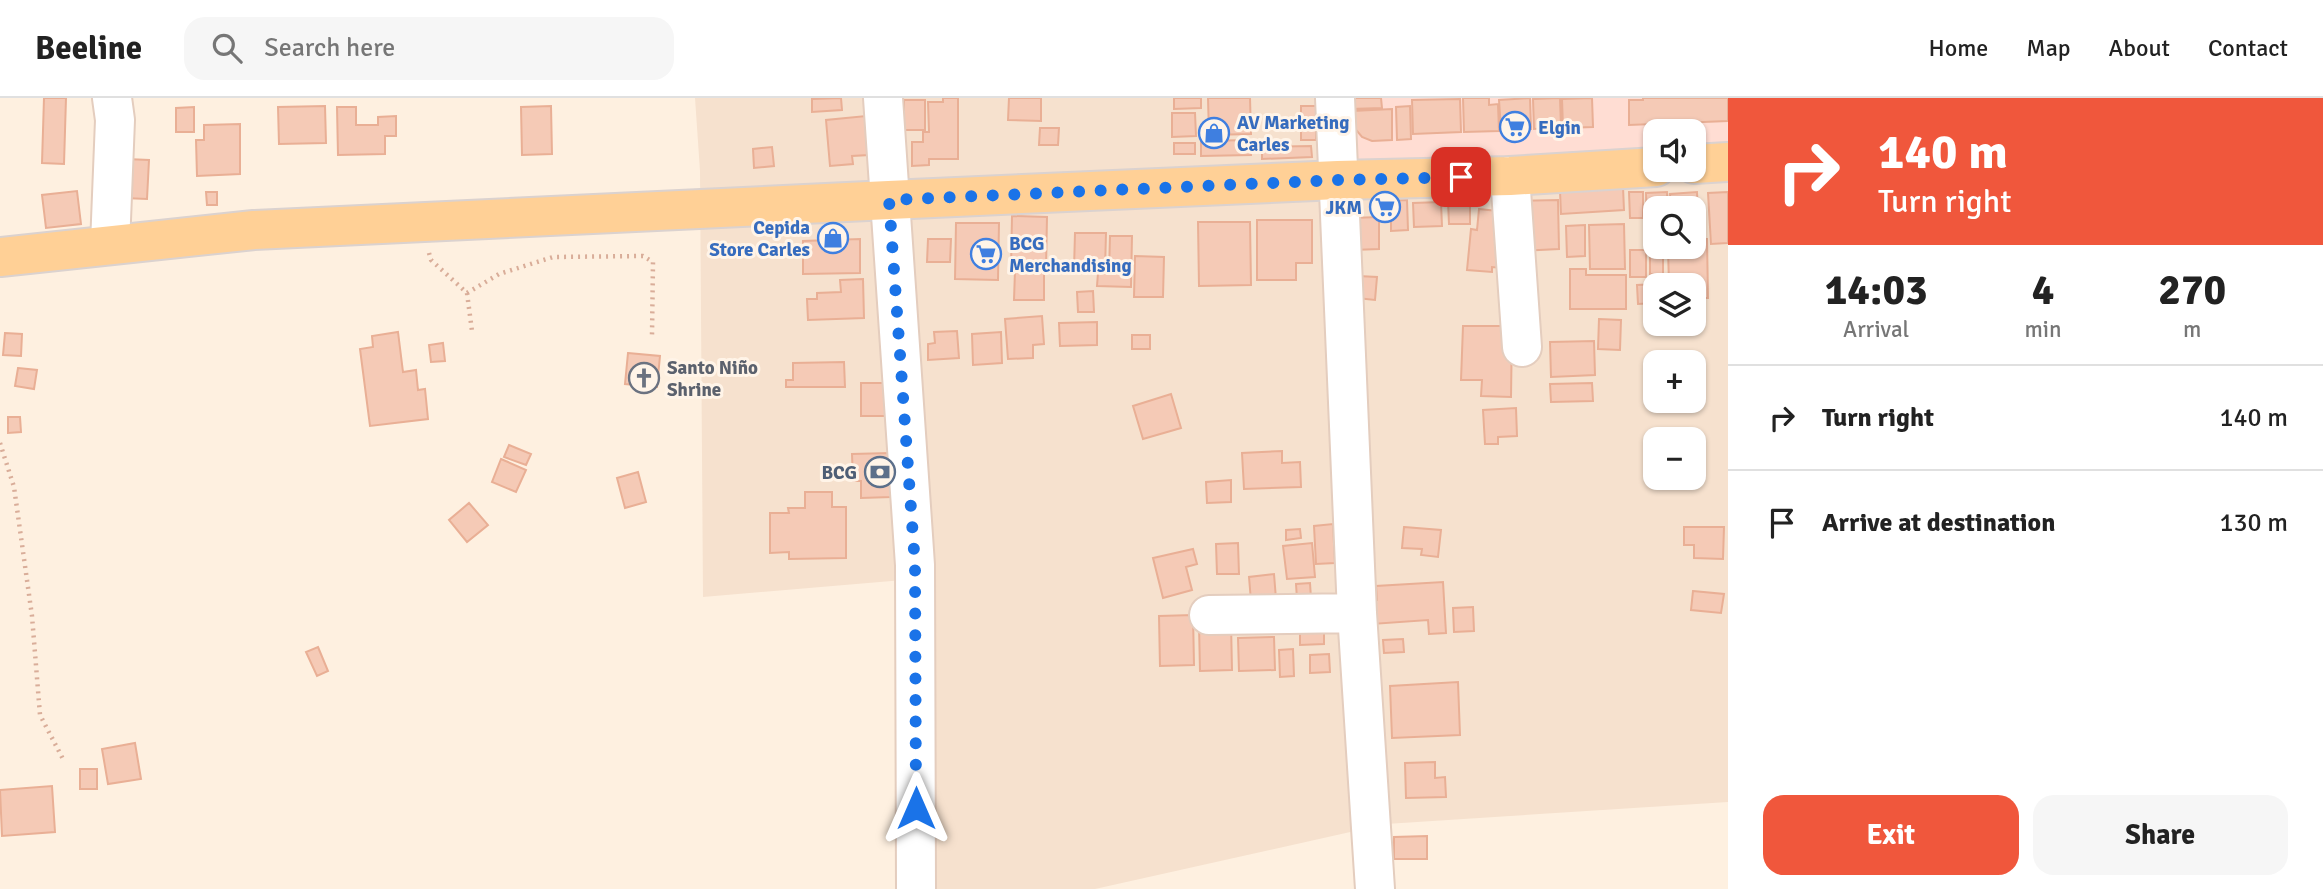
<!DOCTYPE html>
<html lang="en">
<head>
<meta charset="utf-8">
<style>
  :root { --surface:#fff; --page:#f6f6f6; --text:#222; --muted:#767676; --line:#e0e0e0; --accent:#f0573c }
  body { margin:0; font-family:Signika,sans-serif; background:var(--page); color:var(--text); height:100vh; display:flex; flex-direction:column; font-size:26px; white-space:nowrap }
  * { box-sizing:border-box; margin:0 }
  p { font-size:23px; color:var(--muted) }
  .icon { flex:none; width:38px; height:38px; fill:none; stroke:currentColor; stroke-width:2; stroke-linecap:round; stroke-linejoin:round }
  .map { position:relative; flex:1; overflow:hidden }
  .drawer { display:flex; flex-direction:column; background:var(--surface); width:595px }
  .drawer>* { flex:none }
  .banner { background:#f0573c; color:#fff; overflow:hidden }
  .fabs { position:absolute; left:1643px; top:21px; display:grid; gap:14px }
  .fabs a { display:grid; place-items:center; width:63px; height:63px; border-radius:14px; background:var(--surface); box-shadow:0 2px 5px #0004; font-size:35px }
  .pin { position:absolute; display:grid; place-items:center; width:60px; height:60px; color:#fff; margin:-30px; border-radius:14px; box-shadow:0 4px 10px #0006 }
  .me { position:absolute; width:77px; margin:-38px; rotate:0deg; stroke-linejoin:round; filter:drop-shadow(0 0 5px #0008) }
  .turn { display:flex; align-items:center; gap:24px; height:147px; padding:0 35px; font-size:32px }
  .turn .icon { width:91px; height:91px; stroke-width:2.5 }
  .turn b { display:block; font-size:49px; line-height:60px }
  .eta { display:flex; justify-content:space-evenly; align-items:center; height:119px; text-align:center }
  .eta b { font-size:42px; font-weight:700; line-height:49px }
  .button { display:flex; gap:14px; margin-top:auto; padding:14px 35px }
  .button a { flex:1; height:80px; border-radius:21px; background:var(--accent); color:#fff; font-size:28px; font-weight:700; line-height:80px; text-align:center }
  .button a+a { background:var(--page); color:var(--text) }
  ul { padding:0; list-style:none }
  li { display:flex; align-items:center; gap:21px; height:105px; padding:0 35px; border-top:2px solid var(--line) }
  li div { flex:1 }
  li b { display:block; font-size:26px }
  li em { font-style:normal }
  header { display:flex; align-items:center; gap:42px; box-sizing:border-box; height:98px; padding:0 35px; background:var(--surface); border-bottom:2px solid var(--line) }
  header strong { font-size:33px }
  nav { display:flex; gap:38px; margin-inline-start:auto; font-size:24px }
  .search { width:490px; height:63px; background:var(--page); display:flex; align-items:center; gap:18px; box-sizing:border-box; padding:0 24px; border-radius:21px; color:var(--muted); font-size:26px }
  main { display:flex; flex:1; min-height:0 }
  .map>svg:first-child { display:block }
  .residential { fill:#f6e1ce; fill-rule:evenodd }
  .commercial { fill:#ffddd3 }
  .building { fill:#f5cab6; stroke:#e9af95; stroke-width:2 }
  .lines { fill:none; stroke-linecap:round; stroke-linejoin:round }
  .minor-casing { stroke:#e4cdbe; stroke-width:42 }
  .major-casing { stroke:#dbd2cf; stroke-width:42 }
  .path { stroke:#d9ad99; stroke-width:4.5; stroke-dasharray:2 5; stroke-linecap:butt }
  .minor { stroke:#fff; stroke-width:38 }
  .major { stroke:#ffd096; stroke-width:38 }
  .route { stroke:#1a73e8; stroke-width:12; stroke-dasharray:0 21.6 }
  .labels { text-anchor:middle; stroke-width:6; stroke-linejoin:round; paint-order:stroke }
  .shop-label { font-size:19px; font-weight:bold; fill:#366cbe; stroke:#fff4e8; text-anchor:start }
  .worship-label { font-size:19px; font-weight:bold; fill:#5b616d; stroke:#fff4e8; text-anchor:start }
  .service-label { font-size:19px; font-weight:bold; fill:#4e5e75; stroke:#fff4e8; text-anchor:end }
</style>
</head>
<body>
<header>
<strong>Beeline</strong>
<div class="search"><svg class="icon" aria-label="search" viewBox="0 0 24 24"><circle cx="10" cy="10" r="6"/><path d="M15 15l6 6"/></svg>Search here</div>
<nav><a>Home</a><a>Map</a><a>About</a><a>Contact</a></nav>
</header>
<main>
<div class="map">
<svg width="1728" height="791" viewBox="0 0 1728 791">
  <rect width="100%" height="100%" fill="#fef0e0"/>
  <!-- residential -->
  <path class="residential" d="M695,0H1728V704L1386,726L1095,791H930L927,480L703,499L700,73ZM1656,33H1694V72H1656ZM1656,110H1694V149H1656ZM1656,187H1694V226H1656ZM1656,264H1694V303H1656ZM1656,341H1694V380H1656Z"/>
  <!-- commercial -->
  <path class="commercial" d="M1352,0H1728V54H1694V33H1656L1655,55L1356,63Z"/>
  <!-- building -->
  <path class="building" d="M44,0H66L64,66L42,65Z
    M841,0L842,12L812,14V1Z
    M943,0H958V61H929V67L912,68V44H923V34H929L928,4H943Z
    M1009,0H1041V23L1008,22Z
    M1174,0H1201V10L1174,11Z
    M1208,0H1250L1251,36L1209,37Z
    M1349,0H1381L1382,10L1350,11Z
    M1463,0H1489V7L1498,6L1499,33L1464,34Z
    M1530,0L1531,31L1501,32L1499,2Z
    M1560,0L1561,29L1534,31L1533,1Z
    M1592,0L1593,29L1563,30L1562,1Z
    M1643,0H1728V23L1629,27V2H1643Z
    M1460,1L1461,34L1413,36L1412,2Z
    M904,2H925V32H904Z
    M325,8L326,45L279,46L278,9Z
    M551,8L552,56L522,57L521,9Z
    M1301,8H1316V42H1301Z
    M1410,8L1411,41L1397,42L1396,9Z
    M194,9V34H176V10Z
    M337,9H356V27H378V19L396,18V38H385V56L338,57Z
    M1392,11V42L1372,43L1362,39L1352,27V13Z
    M1172,15H1195L1196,38L1172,39Z
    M866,18L869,57L852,58L853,66L830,68L826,22Z
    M240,26V76L197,78L196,42H204V27Z
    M1040,30H1059L1058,47H1039Z
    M1250,42L1251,57L1201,58V43Z
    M1174,45H1195V56H1174Z
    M1311,48L1312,59L1262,61V49Z
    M772,49L774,68L754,70L753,51Z
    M126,61L149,62L147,101L124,100Z
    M1623,89L1624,112L1561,116L1560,93Z
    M77,93L81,126L46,130L42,97Z
    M206,94H217V107H207Z
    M1629,94H1643V120H1630Z
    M1667,94L1668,110H1656V134H1647L1646,95Z
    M1697,94L1698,118H1694V110H1671L1670,96Z
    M1728,94V145L1711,146L1708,95Z
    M1407,102L1408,132L1391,133V119H1383L1382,103Z
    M1470,102V126H1449L1448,103Z
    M1558,102L1559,151L1520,153L1518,103Z
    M1441,104L1442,128L1414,129L1413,105Z
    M1479,111L1507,114L1502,170L1492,169V174L1467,172L1471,131L1477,132Z
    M1012,118L1047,119L1046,171L1011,170Z
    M1379,119V151L1353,152L1352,120Z
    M1257,122H1312V165H1296V182H1257Z
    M1198,124H1250L1251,187L1199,188Z
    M956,125H999L998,182L955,181Z
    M1624,126L1625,171H1590L1589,127Z
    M1585,127V158L1567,159L1566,128Z
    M1075,135H1106L1105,172L1074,171Z
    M1110,138H1132L1131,189L1097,188L1098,175H1109Z
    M860,141V175L803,176V143Z
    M928,141H951L950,164H927Z
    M1694,141H1707L1708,200H1694V187H1669L1668,151L1694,150Z
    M1630,152H1646V179H1630Z
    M1135,158L1164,159L1163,199H1134Z
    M1650,158H1663V176H1650Z
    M1570,171H1586V177H1626V211H1570Z
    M1015,173L1044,174V202H1014Z
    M1358,178L1377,179L1375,202L1357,200Z
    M863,181L864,220L808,222L807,201H817V195L841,194L840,182Z
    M1657,186L1656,205L1638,206L1637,187Z
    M1093,193L1094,214H1078L1077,194Z
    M1042,218L1044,246L1033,247V260L1008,261L1005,221Z
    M1599,221L1621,222L1620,252L1598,251Z
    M1097,224V247L1060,248L1059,225Z
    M1463,228H1512L1511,299L1481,298L1482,282H1461Z
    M957,233L959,260L928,262V246L935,245L934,234Z
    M398,234L403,274L416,272L418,292L425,291L428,321L370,328L360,251L373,249L372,238Z
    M1001,234L1002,265L973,267L972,236Z
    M5,235L22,236L21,258L3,257Z
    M1132,237H1150V251H1132Z
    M1594,243L1595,277L1551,279L1550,244Z
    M443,245L445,263L431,264L429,247Z
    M628,255L660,258L657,289L625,286Z
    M844,264L845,289H786V282H793V265Z
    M18,270L37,272L34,291L15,288Z
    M861,285H887V318H861Z
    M1592,285L1593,303L1551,304L1550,286Z
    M1171,296L1181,330L1143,341L1133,308Z
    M1516,310L1517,338L1498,339V346H1485L1483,312Z
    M8,319H20L21,334L8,335Z
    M509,347L531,356L526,367L504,359Z
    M1282,353V365L1300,364L1301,389L1244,391L1242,355Z
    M890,355L891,399L861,400V383H853L852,356Z
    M501,361L526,372L516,394L492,384Z
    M638,374L646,404L625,410L617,380Z
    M1231,382V404L1207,405L1206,384Z
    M805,394H832V409H846V460L789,461V454L770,455V415H789L788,410H805Z
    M469,405L488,427L467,444L449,422Z
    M1333,426L1335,465L1316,466L1314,428Z
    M1404,429L1441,432L1438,459L1421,457L1422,451L1402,450Z
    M1684,429H1724L1723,461L1694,460V447H1684Z
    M1300,431L1301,440L1286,442V432Z
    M1238,445L1239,476H1217L1216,446Z
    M1312,445L1315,479L1287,481L1283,448Z
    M1193,451L1197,466L1186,469L1192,492L1163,500L1153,460Z
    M1274,476L1276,501L1251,503L1249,479Z
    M1443,484L1446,535L1429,536L1428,522L1372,526L1371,502H1377L1376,488Z
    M1310,485L1311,500L1297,501L1296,486Z
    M1693,493L1724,496L1721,515L1691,512Z
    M1473,509L1474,533L1454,534L1453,510Z
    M1193,517L1194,567L1160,568L1159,518Z
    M1231,525L1232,572L1200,573L1199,526Z
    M1300,526H1324V546L1300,547Z
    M1274,539L1275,572L1239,573L1238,540Z
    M1403,541L1404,554L1384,555L1383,542Z
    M318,549L328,573L317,578L306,554Z
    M1293,551L1294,578L1280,579L1279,552Z
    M1329,556L1330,574L1310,575V557Z
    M1458,584L1460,637L1392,640L1390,588Z
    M135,645L141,681L108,686L102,651Z
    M1435,664V680L1445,679L1446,699L1406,700L1405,665Z
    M80,671H97V691H80Z
    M52,688L55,734L2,738L0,692Z
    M1427,738V761H1394V739Z"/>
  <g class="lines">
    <!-- minor casing -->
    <g class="minor-casing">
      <path id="minor" d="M883,0L915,467L916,791
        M1335,0L1357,515L1375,791
        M1510,78L1522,249
        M110,147L115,22L112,0
        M1209,517L1357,515"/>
    </g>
    <!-- major casing -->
    <g class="major-casing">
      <path id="major" d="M1694,66L1728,64
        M0,159L254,132L889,102L1338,82L1510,78L1656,69"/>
    </g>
    <!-- path -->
    <path class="path" d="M429,155L431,162L467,195L499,176L553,159L643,158L653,164L652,237
      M467,195L472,233
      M0,345L14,389L32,518L40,617L64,663"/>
    <!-- minor -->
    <use href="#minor" class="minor"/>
    <!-- major -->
    <use href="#major" class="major"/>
  </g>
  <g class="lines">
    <!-- route -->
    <path class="route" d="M916,710L915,467L889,102L1338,82L1461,79"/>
  </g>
  <!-- icons -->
  <defs>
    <g id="supermarket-ring" transform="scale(1.575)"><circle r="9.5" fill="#fff4e8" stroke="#3f7fe0" stroke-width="1.5"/><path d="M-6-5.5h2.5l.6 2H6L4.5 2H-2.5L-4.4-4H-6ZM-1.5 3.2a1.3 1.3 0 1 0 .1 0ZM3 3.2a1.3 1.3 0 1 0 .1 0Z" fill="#3f7fe0"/></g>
    <g id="shop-ring" transform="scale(1.575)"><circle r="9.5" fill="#fff4e8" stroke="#3f7fe0" stroke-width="1.5"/><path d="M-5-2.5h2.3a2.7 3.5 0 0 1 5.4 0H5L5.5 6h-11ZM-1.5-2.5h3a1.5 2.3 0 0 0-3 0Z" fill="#3f7fe0"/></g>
    <g id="church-ring" transform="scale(1.575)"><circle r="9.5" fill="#fff4e8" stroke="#6b7280" stroke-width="1.5"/><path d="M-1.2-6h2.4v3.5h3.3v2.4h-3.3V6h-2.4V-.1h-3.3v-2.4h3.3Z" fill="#6b7280"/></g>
    <g id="bank-ring" transform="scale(1.575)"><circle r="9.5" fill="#fff4e8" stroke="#5c6f8a" stroke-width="1.5"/><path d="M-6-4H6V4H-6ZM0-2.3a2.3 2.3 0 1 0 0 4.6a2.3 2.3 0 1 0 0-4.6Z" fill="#5c6f8a"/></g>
  </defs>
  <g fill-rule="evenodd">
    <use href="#supermarket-ring" x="1515" y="29"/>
    <use href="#shop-ring" x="1214" y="35"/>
    <use href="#supermarket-ring" x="1385" y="109"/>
    <use href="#shop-ring" x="833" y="140"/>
    <use href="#supermarket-ring" x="986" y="156"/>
    <use href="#church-ring" x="644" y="280"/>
    <use href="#bank-ring" x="880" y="374"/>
  </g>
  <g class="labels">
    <!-- shop labels -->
    <g class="shop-label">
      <text x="1237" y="31">AV Marketing<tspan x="1237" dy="22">Carles</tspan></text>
      <text x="1538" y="36">Elgin</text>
      <text x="1362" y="116" text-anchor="end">JKM</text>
      <text x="810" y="136" text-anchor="end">Cepida<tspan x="810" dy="22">Store Carles</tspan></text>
      <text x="1009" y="152">BCG<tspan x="1009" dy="22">Merchandising</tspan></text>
    </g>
    <!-- worship labels -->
    <g class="worship-label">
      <text x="667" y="276">Santo Niño<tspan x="667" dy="22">Shrine</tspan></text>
    </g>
    <!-- service labels -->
    <g class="service-label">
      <text x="857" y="381">BCG</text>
    </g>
  </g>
</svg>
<div class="fabs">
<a><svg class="icon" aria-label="sound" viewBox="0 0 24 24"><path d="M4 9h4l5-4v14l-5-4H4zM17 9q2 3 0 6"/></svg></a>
<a><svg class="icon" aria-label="search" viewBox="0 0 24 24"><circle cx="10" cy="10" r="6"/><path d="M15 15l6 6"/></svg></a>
<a><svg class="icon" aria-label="layers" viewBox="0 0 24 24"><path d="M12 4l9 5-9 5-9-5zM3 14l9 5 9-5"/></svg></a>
<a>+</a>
<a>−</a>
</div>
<div class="pin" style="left:1461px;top:79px;background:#d93025"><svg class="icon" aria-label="arrive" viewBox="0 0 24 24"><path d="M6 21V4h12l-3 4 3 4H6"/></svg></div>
<svg class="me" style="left:916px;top:710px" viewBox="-20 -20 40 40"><path d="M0-17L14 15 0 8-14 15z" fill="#1a73e8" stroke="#fff" stroke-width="4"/></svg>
</div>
<section class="drawer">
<div class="banner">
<div class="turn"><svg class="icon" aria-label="right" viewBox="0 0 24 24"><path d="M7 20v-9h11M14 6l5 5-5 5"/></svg><div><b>140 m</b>Turn right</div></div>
</div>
<div class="eta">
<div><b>14:03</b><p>Arrival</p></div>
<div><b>4</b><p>min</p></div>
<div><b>270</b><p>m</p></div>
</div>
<ul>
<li><svg class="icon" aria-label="right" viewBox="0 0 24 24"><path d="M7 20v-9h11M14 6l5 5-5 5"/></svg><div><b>Turn right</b></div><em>140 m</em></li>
<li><svg class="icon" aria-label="arrive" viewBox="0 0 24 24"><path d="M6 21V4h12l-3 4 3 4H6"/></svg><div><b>Arrive at destination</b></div><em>130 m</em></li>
</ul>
<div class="button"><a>Exit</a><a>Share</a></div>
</section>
</main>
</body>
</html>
